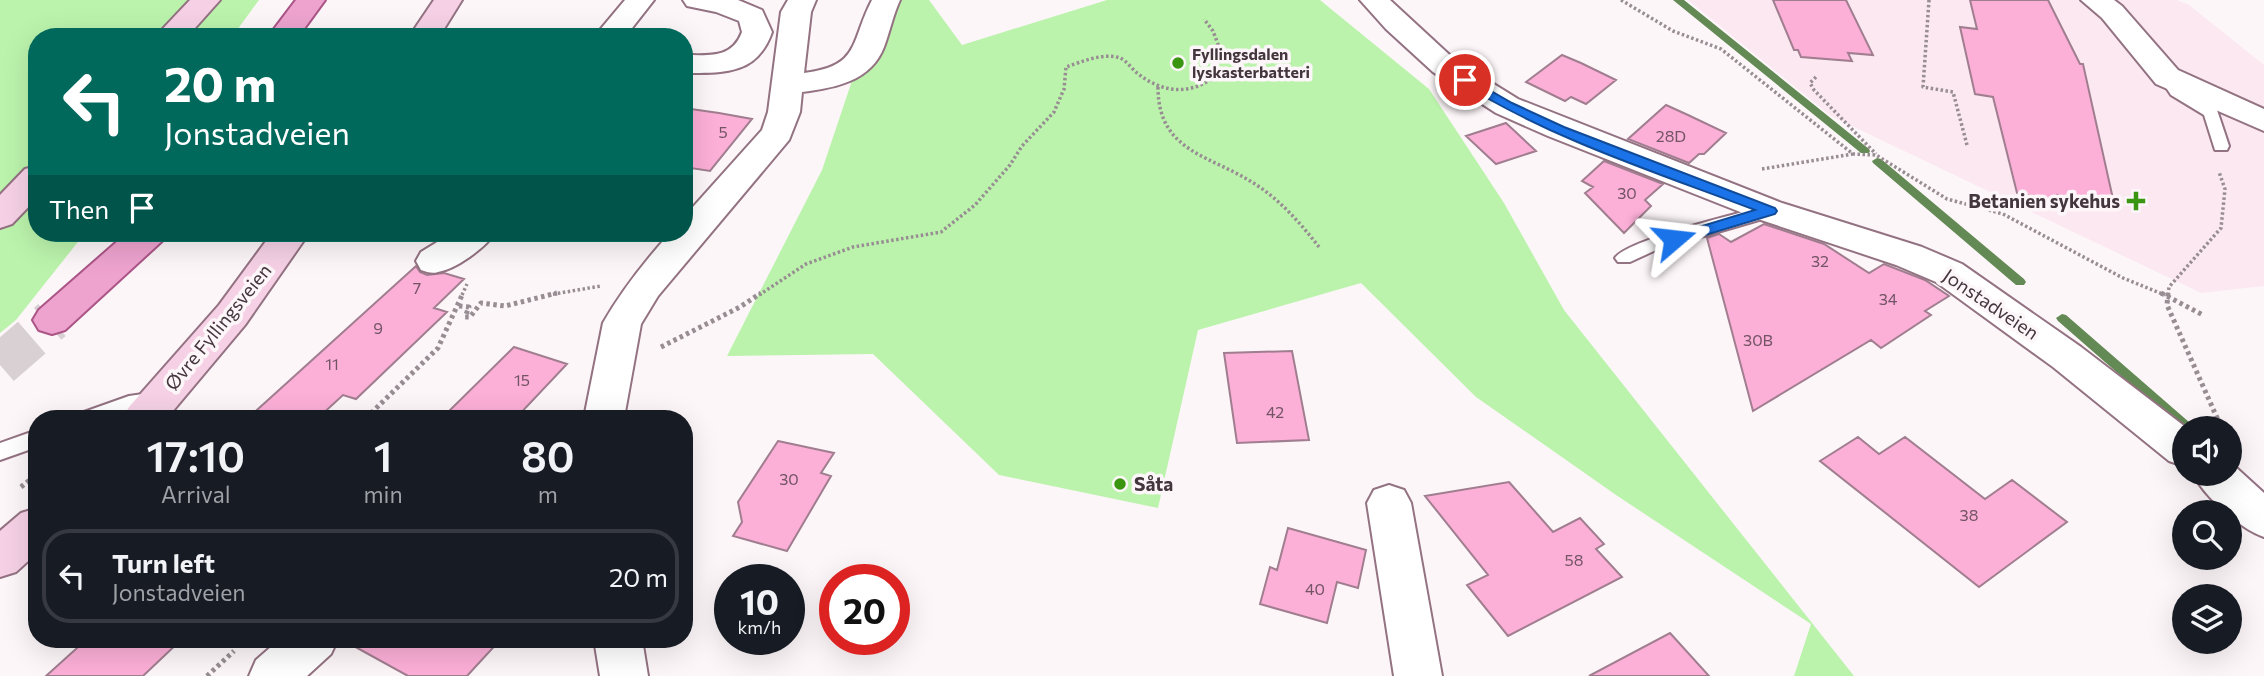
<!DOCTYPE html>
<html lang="en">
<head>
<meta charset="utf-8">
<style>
  :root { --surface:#171b24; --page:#242831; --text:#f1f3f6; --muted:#9ea1a6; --line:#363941 }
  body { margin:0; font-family:Commissioner,sans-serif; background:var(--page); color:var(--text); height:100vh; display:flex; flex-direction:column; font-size:26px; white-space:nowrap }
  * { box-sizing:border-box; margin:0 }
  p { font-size:23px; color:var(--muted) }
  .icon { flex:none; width:38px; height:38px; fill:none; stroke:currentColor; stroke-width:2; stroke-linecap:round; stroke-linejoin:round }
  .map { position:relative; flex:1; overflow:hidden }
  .details { position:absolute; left:28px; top:410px; width:665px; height:238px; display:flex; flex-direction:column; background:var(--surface); border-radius:28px; box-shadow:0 7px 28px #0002 }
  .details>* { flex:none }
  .hud { position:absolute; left:28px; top:28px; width:665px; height:214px; border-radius:28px; box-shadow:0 7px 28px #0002; background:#00695c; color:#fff; overflow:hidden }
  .tools { position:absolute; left:2172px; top:416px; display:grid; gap:14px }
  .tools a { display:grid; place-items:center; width:70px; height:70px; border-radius:50%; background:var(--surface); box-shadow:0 7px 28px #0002; font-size:35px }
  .speed { position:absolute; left:714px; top:564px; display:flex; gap:14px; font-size:35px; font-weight:700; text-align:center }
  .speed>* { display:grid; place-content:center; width:91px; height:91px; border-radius:50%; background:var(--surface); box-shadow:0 7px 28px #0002; line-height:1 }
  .speed small { font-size:18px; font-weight:400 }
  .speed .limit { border:10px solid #d22; background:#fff; color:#111 }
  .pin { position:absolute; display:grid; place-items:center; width:60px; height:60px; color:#fff; margin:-30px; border:4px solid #fff; border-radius:50%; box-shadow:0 2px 7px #0007 }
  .me { position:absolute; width:77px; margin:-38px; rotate:73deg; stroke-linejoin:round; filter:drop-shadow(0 0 5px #0008) }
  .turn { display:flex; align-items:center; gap:24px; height:147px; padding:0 21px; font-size:32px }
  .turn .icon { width:91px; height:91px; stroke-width:2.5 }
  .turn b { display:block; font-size:49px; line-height:60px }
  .then { display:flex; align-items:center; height:66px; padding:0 21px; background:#0003; gap:14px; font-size:26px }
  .eta { display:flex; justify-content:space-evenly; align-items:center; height:119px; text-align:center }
  .eta b { font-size:42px; font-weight:600; line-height:49px }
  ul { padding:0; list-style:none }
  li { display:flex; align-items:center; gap:21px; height:94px; margin:0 14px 10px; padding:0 7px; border:4px solid var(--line); border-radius:28px }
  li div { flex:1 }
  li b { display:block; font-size:26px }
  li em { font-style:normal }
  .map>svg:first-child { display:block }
  .built { fill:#fbe8f1 }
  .green { fill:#bbf3ac }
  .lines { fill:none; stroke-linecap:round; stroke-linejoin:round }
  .stream { fill:#638a54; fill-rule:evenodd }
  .building { fill:#fcafd7; stroke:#a07e8f; stroke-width:2 }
  .primary-tunnel { stroke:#d8d0d3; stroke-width:42; stroke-dasharray:42 21; stroke-linecap:butt }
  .lane-casing { stroke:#937282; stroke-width:4 }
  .street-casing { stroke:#937282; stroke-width:4 }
  .secondary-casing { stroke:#937282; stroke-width:4 }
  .primary-casing { stroke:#aa5586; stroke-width:4 }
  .path-far1 { stroke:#978d92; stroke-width:3.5; stroke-dasharray:2.5 2.5; stroke-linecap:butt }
  .path { stroke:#978d92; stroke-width:5; stroke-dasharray:3.5 3.5; stroke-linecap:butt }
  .lane { fill:#fff; fill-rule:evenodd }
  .street { fill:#fff; fill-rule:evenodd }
  .secondary { fill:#f6d1e6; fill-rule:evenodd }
  .primary { fill:#eda3ce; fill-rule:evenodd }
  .route { fill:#1a73e8; stroke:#114b97; stroke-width:2 }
  .poi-dot { fill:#3a9511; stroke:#fdf6f9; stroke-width:2.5 }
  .labels { text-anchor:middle; stroke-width:7; stroke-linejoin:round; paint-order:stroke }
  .far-poi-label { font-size:16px; font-weight:bold; fill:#44363d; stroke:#fdf6f9; text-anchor:start }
  .number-label { font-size:16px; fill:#725464 }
  .poi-label { font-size:19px; font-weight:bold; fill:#44363d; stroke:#fdf6f9; text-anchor:end }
  .street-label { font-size:19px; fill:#44363d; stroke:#fdf6f9 }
</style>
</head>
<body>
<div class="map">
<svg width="2264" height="676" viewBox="0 0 2264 676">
  <rect width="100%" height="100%" fill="#fdf6f9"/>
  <!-- built -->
  <path class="built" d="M1688,0H2177L2189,5L2264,65V286L2201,293L1831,116Z"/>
  <!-- green -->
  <path class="green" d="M0,0H259L232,37H37V233H85L16,320L0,333Z
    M892,0H929L962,45L1107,0H1320L1429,89L1504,203L1564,310L1854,676H1794L1811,624L1616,495L1476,397L1361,283L1198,330L1158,508L999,475L873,354L727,356L822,170L865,42Z"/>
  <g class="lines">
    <!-- stream -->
    <path class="stream" d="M1673,0H1684L1869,149L1870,151L1869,153H1861Z
      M1877,158L1881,159L2024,279L2026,282L2024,285H2016L1873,163L1872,161Z
      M2062,314L2066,315L2197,429H2184V431L2058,321L2056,318Z"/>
  </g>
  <!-- building -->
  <path class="building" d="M1773,0H1846L1873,55L1848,53L1852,61L1801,57L1798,50H1794Z
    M1970,0H2048L2080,64H2083L2115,208L2058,195L2060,201L2017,193L1993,97L1975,94L1960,27L1977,29Z
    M1562,55L1581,63L1616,80L1586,104L1571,97L1565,101L1526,82Z
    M1666,105L1688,115L1726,133L1704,154H1699L1689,163L1628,139Z
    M684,108L719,113L752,119L710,171L684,167Z
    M1506,123L1536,151L1496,164L1466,136Z
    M1604,161L1663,184L1645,200L1651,206L1624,233L1585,193L1593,187L1582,181Z
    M1764,224L1824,244L1869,273L1884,264L1925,280L1949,296L1925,311L1931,315L1881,348L1871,340L1753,411L1707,238L1719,234L1731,242Z
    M416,266L420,272L427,275L444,273L464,279L434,308L447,312L356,399L343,395L318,418H248Z
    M514,347L567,364L516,418H442Z
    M1292,351L1309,440L1237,443L1224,353Z
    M1858,437L1879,454L1905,437L1985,499L2012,480L2067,522L1979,587L1820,461Z
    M778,441L834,453L821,473L831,476L787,551L733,536L742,522L738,502Z
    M1509,482L1553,532L1580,518L1604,544L1596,549L1622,577L1508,636L1467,585L1488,575L1425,496Z
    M1288,528L1366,550L1358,588L1337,582L1327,623L1260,604L1270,567L1277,570Z
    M1670,633L1709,676H1589Z
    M87,639H182L143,676H46Z
    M341,639H501L467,676H408Z"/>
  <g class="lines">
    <!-- primary-tunnel -->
    <path class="primary-tunnel" d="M0,365L52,320"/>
    <!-- lane casing -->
    <g class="lane-casing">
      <path id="lane" d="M2167,72L2172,74L2183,89L2217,110L2229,146L2227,150H2215L2204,115L2171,95L2159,77Z
        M1770,205L1776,207L1779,211L1776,215L1656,250L1630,262H1618L1615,258C1626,240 1744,212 1770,205Z
        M157,392L164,395L167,400L164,405L131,412L113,418H81L84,412L129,396Z
        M37,430V447L0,460V443Z"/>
    </g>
    <!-- street casing -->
    <g class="street-casing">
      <path id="street" d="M625,0H654L625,37H594Z
        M683,0H738L762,10L772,32C757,75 724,73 684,73V55C709,55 732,59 742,32L739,21L716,12L687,6Z
        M788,0H816L811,12L804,73C861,66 850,42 872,0H900C893,15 890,31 884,47C871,81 835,88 802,92L800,112L789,140L658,296L641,324L624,418H584L603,323C622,290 645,261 670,233H684V217L762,130L768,112L781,12Z
        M1360,0H1390L1455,60L1518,99L1782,203L1922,247L1962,264L2081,347L2188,429H2184V466L2169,461L2053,367L1936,282L1896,265L1758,219L1548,136L1496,113L1433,72L1386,29Z
        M2081,0H2114L2122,6L2178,70L2264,109V131L2156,84L2102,18Z
        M452,233H495C485,248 456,269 438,272C432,274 427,272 421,270L416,261L421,252Z
        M2230,462L2264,493V537C2240,529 2205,497 2193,474H2230Z
        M1389,485L1404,490L1411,503L1442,676H1394L1367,503L1374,490Z
        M280,639H338L331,654L307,676H249L256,660Z
        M594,639H642L648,676H600Z"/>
    </g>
    <!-- secondary casing -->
    <g class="secondary-casing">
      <path id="secondary" d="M190,0H220L187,37H155Z
        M434,0H462L439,37H409Z
        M37,166V198L12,224L0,228V195L25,169Z
        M272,233H309L245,325L167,418H123L129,407L219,305Z
        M37,508V553L16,572L0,577V531L21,513Z"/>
    </g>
    <!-- primary casing -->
    <g class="primary-casing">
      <path id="primary" d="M296,0H325L298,37H268Z
        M127,233H167L162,241L65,330L52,334L39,330L33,320L39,310Z"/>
    </g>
    <!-- path-far1 -->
    <path class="path-far1" d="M1621,0L1673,31L1721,49L1853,154L1876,155L1947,199L2003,214L2123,278L2165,295
      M1929,0L1923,87L1953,92L1967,145
      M1816,77L1810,83L1814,90L1876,154
      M1158,87C1158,154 1213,155 1258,186C1282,202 1301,224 1319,247
      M1762,169L1853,154
      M462,295L467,284
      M548,295L601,286
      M759,295L806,264L853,247L941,232L975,205L1010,165L1022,146L1054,112L1064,89L1066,67C1081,62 1104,52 1120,58C1126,60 1132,69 1137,73C1161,92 1187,96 1213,78L1214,62L1221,52L1213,31L1204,19
      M2168,295L2169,287L2221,228L2225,189L2219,172"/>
    <!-- path -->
    <path class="path" d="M2161,293L2203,315
      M2168,293L2167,305L2222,429
      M459,306L469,307L465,317H470L481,303L505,306L557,293
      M661,347L740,307L761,293
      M366,418L438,348L463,293
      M21,487L37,474
      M207,676L234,651"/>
    <!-- lane -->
    <use href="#lane" class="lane"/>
    <!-- street -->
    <use href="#street" class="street"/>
    <!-- secondary -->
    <use href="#secondary" class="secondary"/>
    <!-- primary -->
    <use href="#primary" class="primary"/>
  </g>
  <!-- route -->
  <path class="route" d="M1465,76L1512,103L1564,127L1775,208L1777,211L1775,214L1679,243H1669L1667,239L1669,236L1755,210C1655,172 1551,139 1460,82L1459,80Z"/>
  <!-- markers -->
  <g class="poi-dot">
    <circle cx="1178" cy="63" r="7"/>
    <path d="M2132.5 190.5h7v7h7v7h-7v7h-7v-7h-7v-7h7z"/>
    <circle cx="1120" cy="484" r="7"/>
  </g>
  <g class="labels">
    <!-- far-poi labels -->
    <g class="far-poi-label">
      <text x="1192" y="60">Fyllingsdalen<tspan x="1192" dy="18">lyskasterbatteri</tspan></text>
    </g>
    <!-- number labels -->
    <g class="number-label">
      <text x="723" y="138">5</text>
      <text x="1671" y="142">28D</text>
      <text x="1627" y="199">30</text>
      <text x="1820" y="267">32</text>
      <text x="417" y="294">7</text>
      <text x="1888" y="305">34</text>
      <text x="378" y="334">9</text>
      <text x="1758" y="346">30B</text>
      <text x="332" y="370">11</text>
      <text x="522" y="386">15</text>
      <text x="1275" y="418">42</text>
      <text x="789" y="485">30</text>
      <text x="1969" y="521">38</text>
      <text x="1574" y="566">58</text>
      <text x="1315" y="595">40</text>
    </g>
    <!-- poi labels -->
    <g class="poi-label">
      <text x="2120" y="208">Betanien sykehus</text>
      <text x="1134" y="491" text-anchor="start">Såta</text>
    </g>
    <!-- street labels -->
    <g class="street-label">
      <text transform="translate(1991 304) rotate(34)" y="7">Jonstadveien</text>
      <text transform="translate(218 327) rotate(-51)" y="7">Øvre Fyllingsveien</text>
    </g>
  </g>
</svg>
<div class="tools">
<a><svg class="icon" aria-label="sound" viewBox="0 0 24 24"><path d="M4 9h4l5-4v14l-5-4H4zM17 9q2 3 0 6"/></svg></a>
<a><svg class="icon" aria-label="search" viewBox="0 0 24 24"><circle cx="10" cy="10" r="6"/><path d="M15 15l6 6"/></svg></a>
<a><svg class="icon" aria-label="layers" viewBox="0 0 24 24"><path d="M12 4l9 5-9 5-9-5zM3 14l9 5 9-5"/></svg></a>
</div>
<div class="speed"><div>10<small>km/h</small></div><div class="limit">20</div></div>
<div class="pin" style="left:1465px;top:80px;background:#d93025"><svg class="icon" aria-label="arrive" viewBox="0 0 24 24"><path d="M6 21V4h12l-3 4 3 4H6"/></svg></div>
<svg class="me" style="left:1674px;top:239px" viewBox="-20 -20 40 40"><path d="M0-17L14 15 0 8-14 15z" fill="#1a73e8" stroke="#fff" stroke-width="4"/></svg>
<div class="hud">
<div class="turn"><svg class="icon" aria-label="left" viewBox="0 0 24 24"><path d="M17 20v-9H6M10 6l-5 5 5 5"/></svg><div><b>20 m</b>Jonstadveien</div></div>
<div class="then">Then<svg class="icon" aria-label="arrive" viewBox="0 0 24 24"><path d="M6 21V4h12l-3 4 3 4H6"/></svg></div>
</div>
<section class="details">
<div class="eta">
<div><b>17:10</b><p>Arrival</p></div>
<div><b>1</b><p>min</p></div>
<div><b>80</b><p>m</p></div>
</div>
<ul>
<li><svg class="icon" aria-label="left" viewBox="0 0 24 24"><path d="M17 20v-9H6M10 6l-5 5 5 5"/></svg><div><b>Turn left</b><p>Jonstadveien</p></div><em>20 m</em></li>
</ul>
</section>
</div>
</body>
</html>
